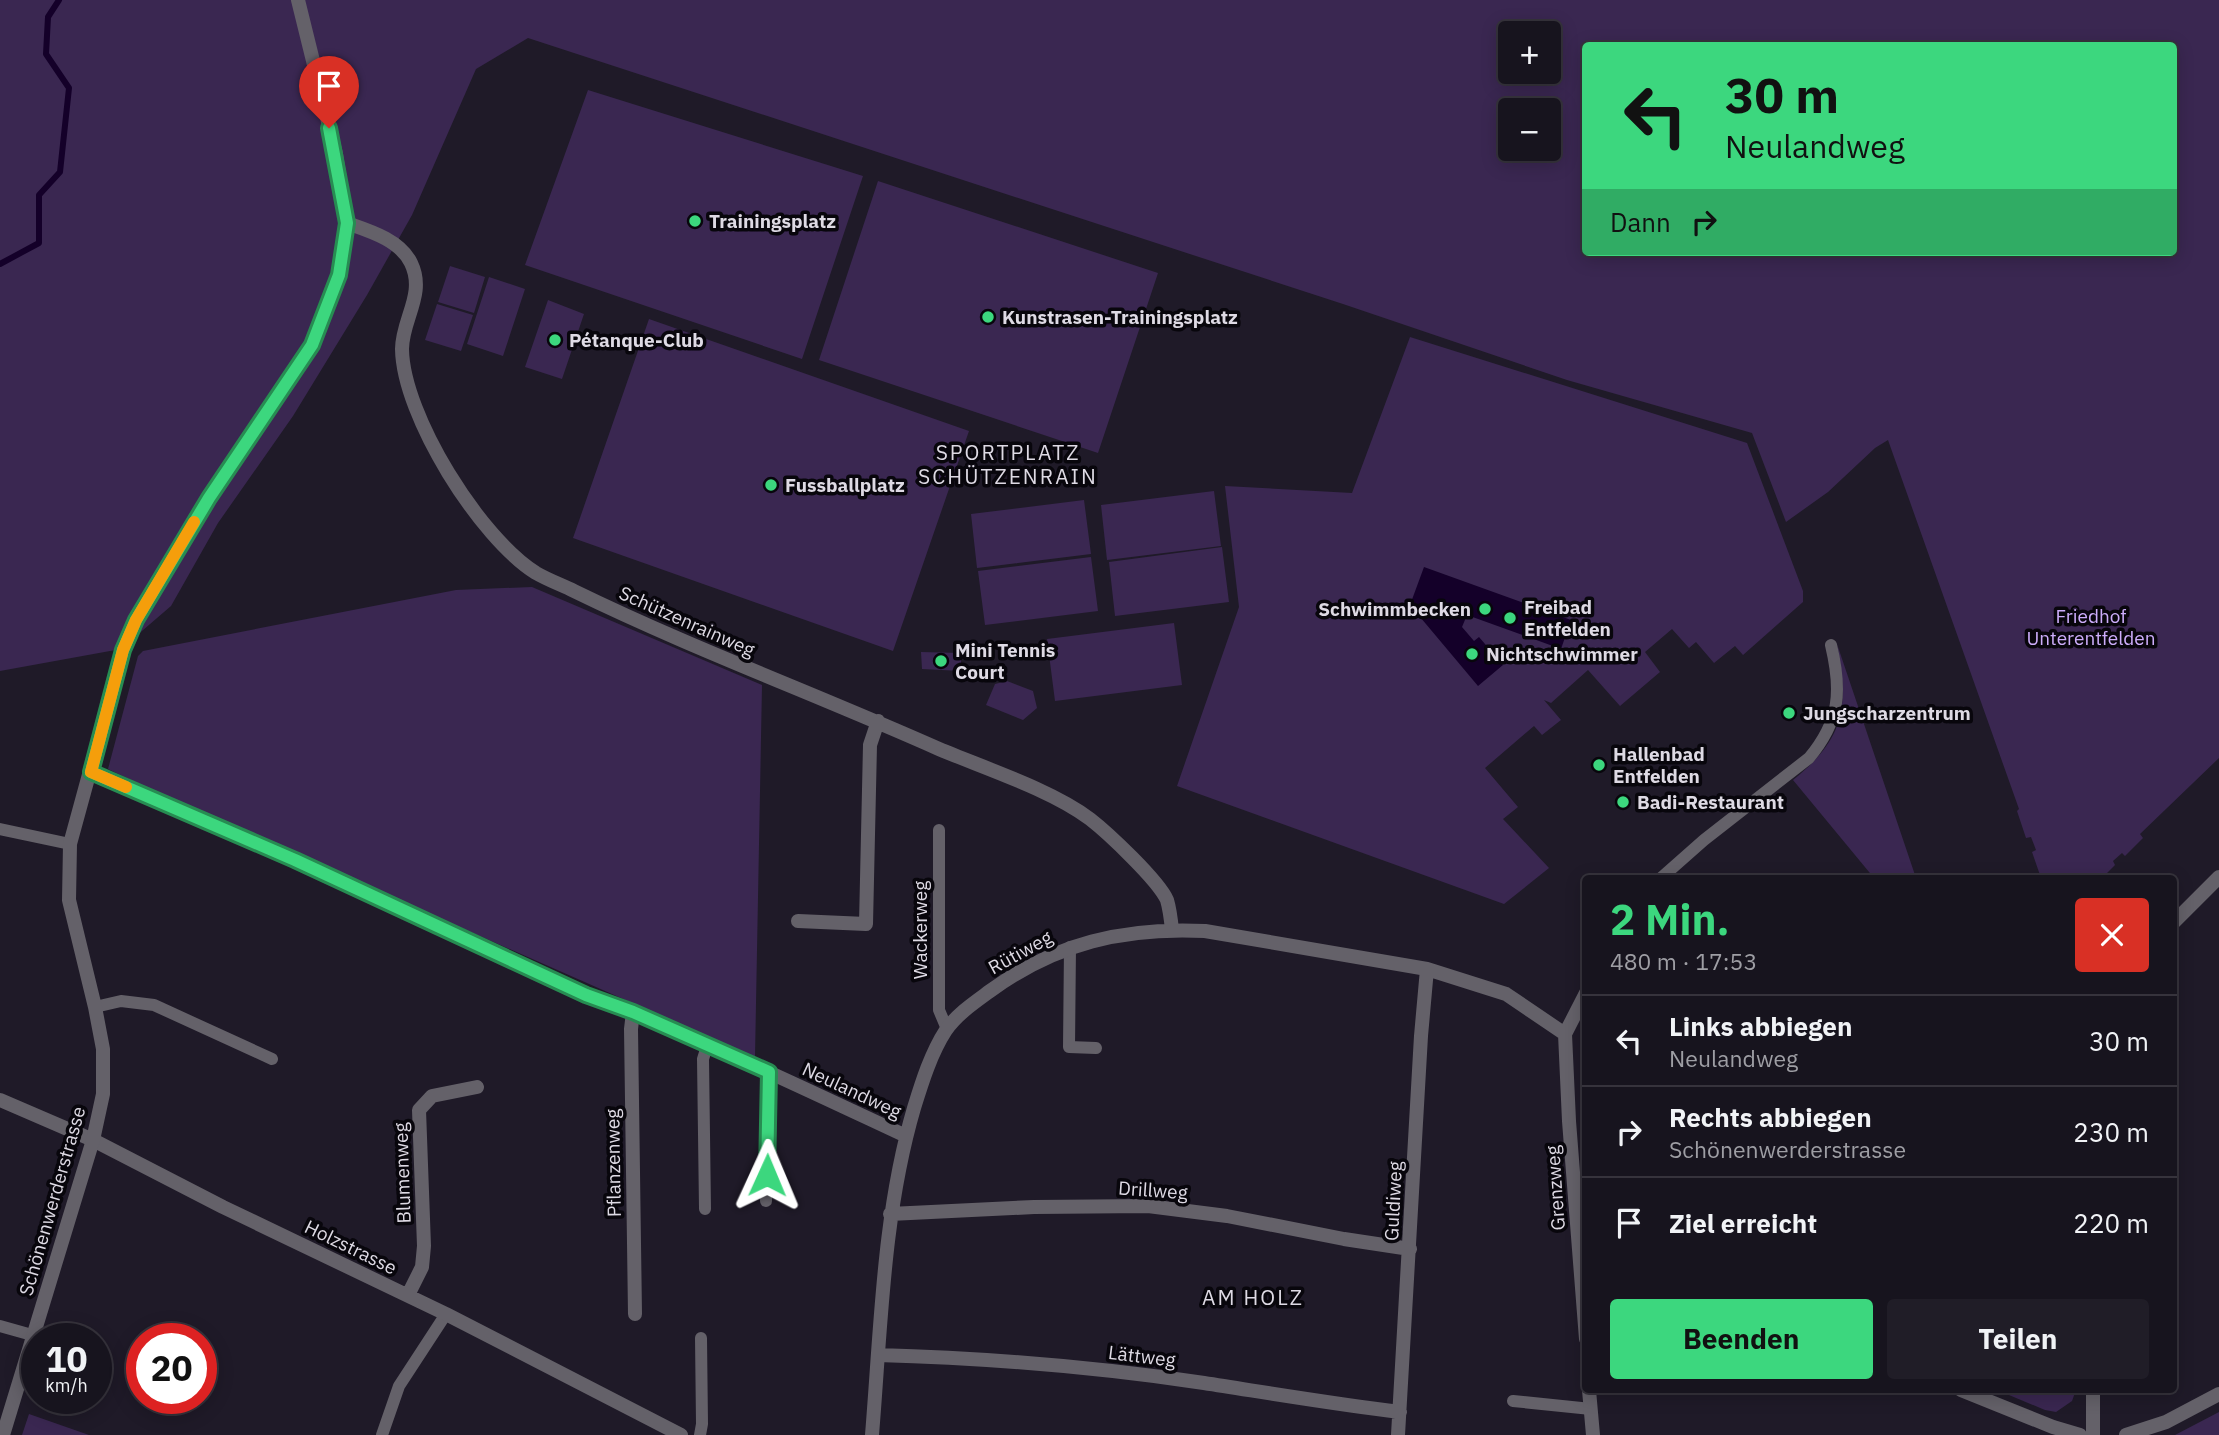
<!DOCTYPE html>
<html lang="de">
<head>
<meta charset="utf-8">
<style>
  :root { --surface:#17141e; --page:#201d27; --text:#f1f3f6; --muted:#9e9ea4; --line:#36333c; --accent:#3cd77e }
  body { margin:0; font-family:"IBM Plex Sans",sans-serif; background:var(--page); color:var(--text); height:100vh; display:flex; flex-direction:column; font-size:26px; white-space:nowrap }
  * { box-sizing:border-box; margin:0 }
  p { font-size:23px; color:var(--muted) }
  .icon { flex:none; width:38px; height:38px; fill:none; stroke:currentColor; stroke-width:2; stroke-linecap:round; stroke-linejoin:round }
  .map { position:relative; flex:1; overflow:hidden }
  .panel { position:absolute; left:1582px; top:875px; width:595px; height:518px; display:flex; flex-direction:column; background:var(--surface); border-radius:7px; box-shadow:0 4px 18px #0003,0 0 0 2px var(--line) }
  .panel>* { flex:none }
  .guide { position:absolute; left:1582px; top:42px; width:595px; height:214px; border-radius:7px; box-shadow:0 4px 18px #0003,0 0 0 2px var(--line); background:#3cd77e; color:#111; overflow:hidden }
  .buttons { position:absolute; left:1498px; top:21px; display:grid; gap:14px }
  .buttons a { display:grid; place-items:center; width:63px; height:63px; border-radius:7px; background:var(--surface); box-shadow:0 4px 18px #0003,0 0 0 2px var(--line); font-size:35px }
  .speed { position:absolute; left:21px; top:1323px; display:flex; gap:14px; font-size:35px; font-weight:700; text-align:center }
  .speed>* { display:grid; place-content:center; width:91px; height:91px; border-radius:50%; background:var(--surface); box-shadow:0 4px 18px #0003,0 0 0 2px var(--line); line-height:1 }
  .speed small { font-size:18px; font-weight:400 }
  .speed .limit { border:10px solid #d22; background:#fff; color:#111 }
  .pin { position:absolute; display:grid; place-items:center; width:60px; height:60px; color:#fff; margin:-72px -30px; border-radius:50% 50% 50% 0; rotate:-45deg; box-shadow:0 0 7px #0007 }
  .pin .icon { rotate:45deg }
  .me { position:absolute; width:77px; margin:-38px; rotate:1deg; stroke-linejoin:round; filter:drop-shadow(0 0 5px #0008) }
  .turn { display:flex; align-items:center; gap:24px; height:147px; padding:0 28px; font-size:32px }
  .turn .icon { width:91px; height:91px; stroke-width:2.5 }
  .turn b { display:block; font-size:49px; line-height:60px }
  .then { display:flex; align-items:center; height:66px; padding:0 28px; background:#0003; gap:14px; font-size:26px }
  .round { display:grid; place-items:center; flex:none; width:74px; height:74px; border-radius:7px; background:var(--page) }
  .overview { display:flex; align-items:center; justify-content:space-between; height:119px; padding:0 28px }
  h1 { font-size:42px; font-weight:800; line-height:52px; color:var(--accent) }
  .primary-button { display:flex; gap:14px; margin-top:auto; padding:14px 28px }
  .primary-button a { flex:1; height:80px; border-radius:7px; background:var(--accent); color:#111; font-size:28px; font-weight:800; line-height:80px; text-align:center }
  .primary-button a+a { background:var(--page); color:var(--text) }
  ul { padding:0; list-style:none }
  li { display:flex; align-items:center; gap:21px; height:91px; padding:0 28px; border-top:2px solid var(--line) }
  li div { flex:1 }
  li b { display:block; font-size:26px }
  li em { font-style:normal }
  .map>svg:first-child { display:block }
  .green { fill:#3a2751; fill-rule:evenodd }
  .water { fill:#140029 }
  .lines { fill:none; stroke-linecap:round; stroke-linejoin:round }
  .stream { stroke:#140029; stroke-width:6 }
  .service { stroke:#646169; stroke-width:12 }
  .minor { stroke:#646169; stroke-width:14 }
  .tertiary { stroke:#646169; stroke-width:14 }
  .route-casing { stroke:#278c52; stroke-width:18 }
  .route { stroke:#3cd77e; stroke-width:12 }
  .slow { stroke:#f59e0b; stroke-width:12 }
  .poi-dot { fill:#3cd77e; stroke:#08060c; stroke-width:2.5 }
  .labels { text-anchor:middle; stroke-width:7; stroke-linejoin:round; paint-order:stroke }
  .poi-label { font-size:19px; font-weight:bold; fill:#dedae4; stroke:#08060c; text-anchor:start }
  .park-label { font-size:19px; fill:#cdadfb; stroke:#08060c }
  .street-label { font-size:19px; fill:#dedae4; stroke:#08060c }
  .neighbourhood-label { font-size:21px; letter-spacing:2px; fill:#dedae4; stroke:#08060c }
</style>
</head>
<body>
<div class="map">
<svg width="2219" height="1435" viewBox="0 0 2219 1435">
  <rect width="100%" height="100%" fill="#1f1a28"/>
  <!-- green -->
  <path class="green" d="M0,0H2219V758L2140,834L2143,838L2125,856L2122,853L2113,861L2115,865L2102,878H2041L2032,852L2036,850L2031,837L2026,838L2017,811L2019,809L1888,440L1875,448L1828,492L1786,522L1752,433L1567,380L1343,304L528,38L476,69L412,215L367,295L293,416L218,523L171,606L121,649L0,671ZM1510,33H1549V72H1510ZM1586,46H2174V252H1586ZM1510,110H1549V149H1510Z
    M588,90L863,176L802,359L525,265Z
    M878,181L1158,273L1098,453L819,360Z
    M450,266L485,277L474,313L438,302Z
    M489,277L525,289L503,356L467,344Z
    M548,300L584,314L562,379L525,367Z
    M437,304L473,315L461,351L425,340Z
    M649,319L969,431L893,651L573,538Z
    M1410,337L1747,443L1803,591V602L1743,655L1735,646L1714,663L1696,642L1689,648L1672,629L1645,652L1660,672L1620,706L1588,670L1551,703L1544,700L1561,720L1542,735L1534,726L1485,768L1518,807L1503,819L1549,868L1504,904L1177,786L1239,607L1225,486L1352,493Z
    M1214,491L1221,546L1107,560L1101,505Z
    M1084,500L1091,554L977,568L971,514Z
    M1222,547L1229,602L1115,616L1109,562Z
    M1091,557L1098,611L985,625L978,571Z
    M532,587L762,685L755,1057L212,818L108,769L138,656L143,651L456,590Z
    M1174,623L1182,685L1055,701L1047,639Z
    M1837,644L1916,878H1874L1793,780C1845,738 1849,708 1837,644Z
    M921,652L961,653V671L922,669Z
    M1007,681L1033,691L1037,708L1023,720L986,705L995,684Z
    M1997,1390H2076L2072,1401L2056,1412L2045,1410Z
    M2219,1412V1435H2175Z
    M29,1414L89,1435H22Z"/>
  <!-- water -->
  <path class="water" d="M1424,567L1571,620L1561,649L1467,615L1462,627L1474,641L1479,637L1503,665L1478,686L1410,605Z"/>
  <g class="lines">
    <!-- stream -->
    <path class="stream" d="M0,264L39,243V195L60,172L69,88L46,54L48,17L59,0"/>
    <!-- service -->
    <path class="service" d="M0,829L70,844
      M939,830V1010L947,1029
      M1661,878L1704,840L1809,758C1840,721 1842,691 1831,645
      M1070,947L1069,1047L1096,1048
      M95,1007L121,1001L154,1005L272,1059
      M766,1201L769,1072
      M705,1209L703,1059L707,1046
      M0,1326L32,1335
      M1513,1401L1591,1409
      M382,1435L399,1386L446,1314
      M700,1435L702,1424L701,1338"/>
    <!-- minor -->
    <path class="minor" d="M347,223C370,231 400,240 411,263C426,294 402,319 402,349C403,416 480,538 536,573C548,580 562,585 574,591C693,649 818,695 939,749C984,768 1052,790 1090,819C1108,833 1158,880 1167,900C1170,910 1171,920 1172,930
      M91,772L295,860L586,995C695,1036 801,1087 906,1136
      M798,921L866,924L870,745L878,721
      M2174,922L2219,877
      M1586,993L1565,1034L1569,1121L1586,1339
      M633,1012L631,1029L635,1314
      M0,1100L93,1140L223,1207L446,1314L681,1435
      M890,1214L1034,1207L1148,1206L1227,1216L1344,1239L1410,1249
      M408,1295L422,1267L424,1246L419,1110L432,1096L477,1087
      M878,1355C987,1358 1096,1367 1204,1383C1269,1393 1334,1404 1400,1412
      M1589,1390L1593,1435
      M1961,1390L2053,1427L2080,1435
      M872,1435C881,1326 883,1214 914,1108C922,1082 931,1053 946,1030C957,1014 975,1002 990,991C1056,943 1124,927 1205,931L1427,969L1506,994L1565,1034
      M1398,1435L1421,1036L1427,969
      M2093,1435V1390
      M2126,1435L2166,1422L2219,1394"/>
    <!-- tertiary -->
    <path class="tertiary" d="M3,1435L93,1140L103,1094V1049L95,1007L69,900L70,844L123,650L136,619L209,498L312,345L339,275L347,223L336,154L298,0"/>
  </g>
  <g class="lines">
    <!-- route casing -->
    <g class="route-casing">
      <path id="route" d="M329,128L347,223L339,275L312,345L209,498L136,620L123,650L91,772L295,860L586,995L633,1012L769,1072L767,1175"/>
    </g>
    <!-- route -->
    <use href="#route" class="route"/>
    <!-- slow -->
    <path class="slow" d="M126,787L91,772L123,650L136,620L194,522"/>
  </g>
  <!-- markers -->
  <g class="poi-dot">
    <circle cx="695" cy="221" r="7"/>
    <circle cx="988" cy="317" r="7"/>
    <circle cx="555" cy="340" r="7"/>
    <circle cx="771" cy="485" r="7"/>
    <circle cx="1485" cy="609" r="7"/>
    <circle cx="1510" cy="618" r="7"/>
    <circle cx="1472" cy="654" r="7"/>
    <circle cx="941" cy="661" r="7"/>
    <circle cx="1789" cy="713" r="7"/>
    <circle cx="1599" cy="765" r="7"/>
    <circle cx="1623" cy="802" r="7"/>
  </g>
  <g class="labels">
    <!-- poi labels -->
    <g class="poi-label">
      <text x="709" y="228">Trainingsplatz</text>
      <text x="1002" y="324">Kunstrasen-Trainingsplatz</text>
      <text x="569" y="347">Pétanque-Club</text>
      <text x="785" y="492">Fussballplatz</text>
      <text x="1524" y="614">Freibad<tspan x="1524" dy="22">Entfelden</tspan></text>
      <text x="1471" y="616" text-anchor="end">Schwimmbecken</text>
      <text x="955" y="657">Mini Tennis<tspan x="955" dy="22">Court</tspan></text>
      <text x="1486" y="661">Nichtschwimmer</text>
      <text x="1803" y="720">Jungscharzentrum</text>
      <text x="1613" y="761">Hallenbad<tspan x="1613" dy="22">Entfelden</tspan></text>
      <text x="1637" y="809">Badi-Restaurant</text>
    </g>
    <!-- park labels -->
    <g class="park-label">
      <text x="2091" y="623">Friedhof<tspan x="2091" dy="22">Unterentfelden</tspan></text>
    </g>
    <!-- street labels -->
    <g class="street-label">
      <text transform="translate(687 621) rotate(24)" y="7">Schützenrainweg</text>
      <text transform="translate(920 930) rotate(-90)" y="7">Wackerweg</text>
      <text transform="translate(1020 952) rotate(-29)" y="7">Rütiweg</text>
      <text transform="translate(852 1090) rotate(25)" y="7">Neulandweg</text>
      <text transform="translate(613 1163) rotate(-91)" y="7">Pflanzenweg</text>
      <text transform="translate(402 1173) rotate(-92)" y="7">Blumenweg</text>
      <text transform="translate(1555 1188) rotate(-94)" y="7">Grenzweg</text>
      <text transform="translate(1153 1190) rotate(4)" y="7">Drillweg</text>
      <text transform="translate(52 1201) rotate(-74)" y="7">Schönenwerderstrasse</text>
      <text transform="translate(1393 1201) rotate(-87)" y="7">Guldiweg</text>
      <text transform="translate(351 1247) rotate(26)" y="7">Holzstrasse</text>
      <text transform="translate(1142 1356) rotate(7)" y="7">Lättweg</text>
    </g>
    <!-- neighbourhood labels -->
    <g class="neighbourhood-label">
      <text x="1008" y="460">SPORTPLATZ<tspan x="1008" dy="24">SCHÜTZENRAIN</tspan></text>
      <text x="1253" y="1305">AM HOLZ</text>
    </g>
  </g>
</svg>
<div class="buttons">
<a>+</a>
<a>−</a>
</div>
<div class="speed"><div>10<small>km/h</small></div><div class="limit">20</div></div>
<div class="pin" style="left:329px;top:128px;background:#d93025"><svg class="icon" aria-label="arrive" viewBox="0 0 24 24"><path d="M6 21V4h12l-3 4 3 4H6"/></svg></div>
<svg class="me" style="left:767px;top:1175px" viewBox="-20 -20 40 40"><path d="M0-17L14 15 0 8-14 15z" fill="#3cd77e" stroke="#fff" stroke-width="4"/></svg>
<div class="guide">
<div class="turn"><svg class="icon" aria-label="left" viewBox="0 0 24 24"><path d="M17 20v-9H6M10 6l-5 5 5 5"/></svg><div><b>30 m</b>Neulandweg</div></div>
<div class="then">Dann<svg class="icon" aria-label="right" viewBox="0 0 24 24"><path d="M7 20v-9h11M14 6l5 5-5 5"/></svg></div>
</div>
<section class="panel">
<div class="overview"><div><h1>2 Min.</h1><p>480 m · 17:53</p></div><a class="round" style="background:#d93025;color:#fff"><svg class="icon" aria-label="close" viewBox="0 0 24 24"><path d="M6 6l12 12M18 6L6 18"/></svg></a></div>
<ul>
<li><svg class="icon" aria-label="left" viewBox="0 0 24 24"><path d="M17 20v-9H6M10 6l-5 5 5 5"/></svg><div><b>Links abbiegen</b><p>Neulandweg</p></div><em>30 m</em></li>
<li><svg class="icon" aria-label="right" viewBox="0 0 24 24"><path d="M7 20v-9h11M14 6l5 5-5 5"/></svg><div><b>Rechts abbiegen</b><p>Schönenwerderstrasse</p></div><em>230 m</em></li>
<li><svg class="icon" aria-label="arrive" viewBox="0 0 24 24"><path d="M6 21V4h12l-3 4 3 4H6"/></svg><div><b>Ziel erreicht</b></div><em>220 m</em></li>
</ul>
<div class="primary-button"><a>Beenden</a><a>Teilen</a></div>
</section>
</div>
</body>
</html>
